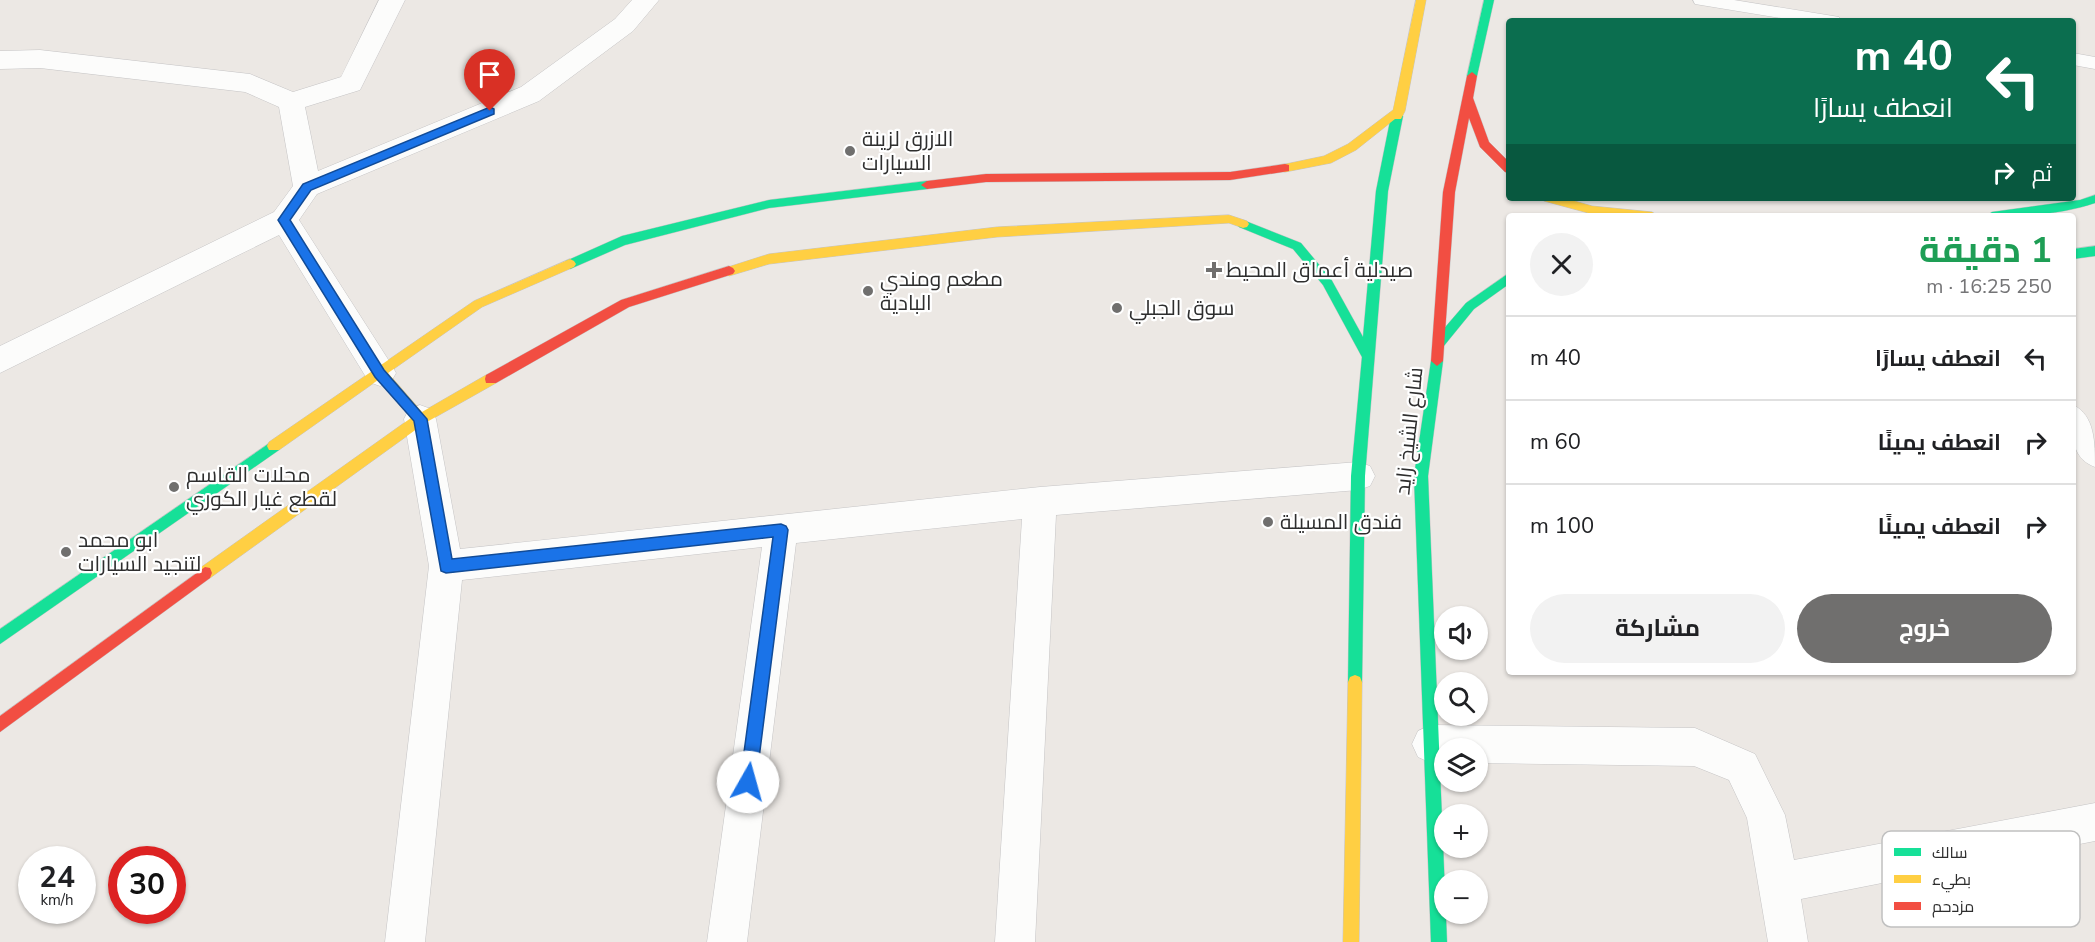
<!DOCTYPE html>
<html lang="ar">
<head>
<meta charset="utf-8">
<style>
  :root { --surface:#fff; --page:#f2f2f2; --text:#202124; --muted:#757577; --line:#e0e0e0; --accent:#706f6e }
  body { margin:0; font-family:"Nunito Sans",Cairo,sans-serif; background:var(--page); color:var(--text); direction:rtl; height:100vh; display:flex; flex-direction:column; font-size:22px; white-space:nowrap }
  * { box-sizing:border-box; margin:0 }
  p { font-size:20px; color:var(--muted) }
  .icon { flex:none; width:33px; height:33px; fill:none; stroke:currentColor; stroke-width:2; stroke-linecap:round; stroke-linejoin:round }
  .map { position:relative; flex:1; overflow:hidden; direction:ltr }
  .drawer { position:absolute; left:1506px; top:213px; width:570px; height:462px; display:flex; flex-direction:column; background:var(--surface); border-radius:6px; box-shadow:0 2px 4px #0004; direction:rtl }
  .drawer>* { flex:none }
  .banner { position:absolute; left:1506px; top:18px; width:570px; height:183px; border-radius:6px; box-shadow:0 2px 4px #0004; direction:rtl; background:#0b6e4f; color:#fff; overflow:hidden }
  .tools { position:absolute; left:1434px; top:606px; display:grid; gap:12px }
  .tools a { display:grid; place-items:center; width:54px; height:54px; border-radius:50%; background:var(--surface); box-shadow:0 2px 4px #0004; font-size:30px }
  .speed { position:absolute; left:18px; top:846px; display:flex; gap:12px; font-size:30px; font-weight:700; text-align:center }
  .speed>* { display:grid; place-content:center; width:78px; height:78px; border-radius:50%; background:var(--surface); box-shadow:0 2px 4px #0004; line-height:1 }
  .speed small { font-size:15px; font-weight:400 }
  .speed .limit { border:9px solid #d22; background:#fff; color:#111 }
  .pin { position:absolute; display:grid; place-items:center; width:51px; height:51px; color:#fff; margin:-62px -26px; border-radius:50% 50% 50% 0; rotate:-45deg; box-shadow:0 0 6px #0007 }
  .pin .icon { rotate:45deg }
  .me { position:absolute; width:66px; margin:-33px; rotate:7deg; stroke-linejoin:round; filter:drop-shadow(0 0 4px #0008) }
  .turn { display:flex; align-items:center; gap:21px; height:126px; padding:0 24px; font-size:27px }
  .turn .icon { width:78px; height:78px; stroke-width:2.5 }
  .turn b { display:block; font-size:42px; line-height:51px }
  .then { display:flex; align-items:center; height:57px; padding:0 24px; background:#0003; gap:12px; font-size:22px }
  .round { display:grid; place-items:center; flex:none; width:63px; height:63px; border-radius:32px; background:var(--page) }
  .summary { display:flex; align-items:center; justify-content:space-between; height:102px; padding:0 24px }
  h1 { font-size:36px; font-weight:700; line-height:45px; color:#1e9e55 }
  .button { display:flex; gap:12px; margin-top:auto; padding:12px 24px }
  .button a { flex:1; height:69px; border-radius:36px; background:var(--accent); color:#fff; font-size:24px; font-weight:700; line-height:69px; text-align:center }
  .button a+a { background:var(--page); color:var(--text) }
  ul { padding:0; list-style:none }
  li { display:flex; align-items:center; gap:18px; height:84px; padding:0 24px; border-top:2px solid var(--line) }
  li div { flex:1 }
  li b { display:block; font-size:22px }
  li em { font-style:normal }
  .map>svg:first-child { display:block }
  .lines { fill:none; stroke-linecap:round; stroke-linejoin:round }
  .lane-casing { stroke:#c5c4c5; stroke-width:1 }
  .street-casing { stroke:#c5c4c5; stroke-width:1 }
  .fast-casing { stroke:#c5c4c5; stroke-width:1 }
  .slow-casing { stroke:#c5c4c5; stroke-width:1 }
  .jam-casing { stroke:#c5c4c5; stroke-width:1 }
  .lane { fill:#fcfcfb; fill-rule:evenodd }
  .street { fill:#fcfcfb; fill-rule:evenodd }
  .fast { fill:#16e098; fill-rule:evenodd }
  .slow { fill:#ffcf43; fill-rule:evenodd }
  .jam { fill:#f24e42; fill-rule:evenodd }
  .route { fill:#1a73e8; stroke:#114b97; stroke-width:1.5 }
  .poi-dot { fill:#706f6e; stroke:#fff; stroke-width:2 }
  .labels { text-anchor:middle; stroke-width:4.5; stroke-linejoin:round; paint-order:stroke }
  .poi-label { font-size:21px; fill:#2e2e2e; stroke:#fff; text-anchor:start }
  .street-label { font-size:21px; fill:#2e2e2e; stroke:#fff }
  .key { fill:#fff; stroke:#c0c0c0; stroke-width:1.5 }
  .key-label { font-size:16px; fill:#2e2e2e }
</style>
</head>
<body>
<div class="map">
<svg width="2095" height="942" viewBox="0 0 2095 942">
  <rect width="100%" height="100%" fill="#ece8e4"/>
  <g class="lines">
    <!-- lane casing -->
    <g class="lane-casing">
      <path id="lane" d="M1693,0H1734L1833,16L1839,17L1841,21H1799L1701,5L1695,4Z
        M2073,53L2095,57V69L2073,65Z"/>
    </g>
    <!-- street casing -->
    <g class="street-casing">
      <path id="street" d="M379,0H405L360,90L305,107L318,171L521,87L615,19L632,0H659L633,31L539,101L317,194L299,220L391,364L396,373L391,382L380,386L369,382L279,235L0,373V346L274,212L293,186L279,107L245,92L40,68L0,69V51L40,50L250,74L293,92L341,77Z
        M420,405L431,409L436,419L460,549L1040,487L1358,462L1370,466L1375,476L1370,486L1358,490L1056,515L1035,942H995L1022,519L796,543L747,942H707L762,547L462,580L425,942H385L429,566L404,419L409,409Z
        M2073,405C2095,415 2095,443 2095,467C2068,457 2073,430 2073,405Z
        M1431,725L1695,728L1755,754L1785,815L1794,860L2095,803V841L1801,899L1808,942H1768L1747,818L1729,780L1694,766L1478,763V748H1444V763H1431L1418,757L1412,744L1418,731Z"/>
    </g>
    <!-- fast casing -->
    <g class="fast-casing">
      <path id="fast" d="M1484,0H1494L1477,76L1472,80L1467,76Z
        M1397,112L1403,116L1388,191L1365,476L1362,682L1360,687L1355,689L1350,687L1348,682L1351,476L1362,357L1323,285L1293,249L1239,227L1237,224L1243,220L1301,243L1331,279L1363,337L1376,191L1391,116Z
        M927,181L933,185L927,189L769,208L625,245L570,269L564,264L566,261L622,236L769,200Z
        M2095,195V203C2060,215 2022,216 1986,216L1992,212L2080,200Z
        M2095,246V256L2073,259V249Z
        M1509,273V284L1474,309L1443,347H1435L1433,343L1435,339L1466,303Z
        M1437,356L1443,361L1428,476L1447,942H1431L1414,476L1431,361Z
        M274,440L279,442L281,446L279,450L0,644V629Z"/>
    </g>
    <!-- slow casing -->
    <g class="slow-casing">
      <path id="slow" d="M1416,0H1426L1405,111L1401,119H1395L1356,150L1331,163L1285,172L1281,171V165L1324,156L1348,144L1393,110Z
        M1542,198H1564L1592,206L1652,212L1658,216L1592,214L1544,201Z
        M1229,215L1247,221L1249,224L1247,227L1243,228L1229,223L997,237L769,264L729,276L723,271L725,268L769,254L997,227Z
        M570,259L574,261L576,264L574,267L482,307L388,373L422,412L486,375H496L497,379L496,383L425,423L210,578L205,579L200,578L198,573L200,568L411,418L378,380L279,450H269L267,446L269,442L474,301Z
        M1355,675L1360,677L1362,682L1359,942H1343L1348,682L1350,677Z"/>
    </g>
    <!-- jam casing -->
    <g class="jam-casing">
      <path id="jam" d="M1472,72L1477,76L1473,98L1489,142L1509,162V173L1505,172L1480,147L1469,118L1455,192L1443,361L1437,366L1431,361L1443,192L1467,76Z
        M1285,164L1289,165V171L1230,180L986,182L927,189L921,185L927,181L986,174L1230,172Z
        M729,266L733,268L735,271L733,274L629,307L496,383H486L485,379L486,375L621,300Z
        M205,567L210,568L212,573L210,578L0,732V716Z"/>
    </g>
    <!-- lane -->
    <use href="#lane" class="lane"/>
    <!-- street -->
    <use href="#street" class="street"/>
    <!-- fast -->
    <use href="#fast" class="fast"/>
    <!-- slow -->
    <use href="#slow" class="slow"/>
    <!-- jam -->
    <use href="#jam" class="jam"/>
  </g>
  <!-- route -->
  <path class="route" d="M490,107L494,109V114L311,190L290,220L384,370L427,419L452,559L781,524L786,526L788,530L756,782L754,787L748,790L743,787L740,782L773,537L446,573L441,571L414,421L375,377L278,220L303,184Z"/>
  <!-- markers -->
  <g class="poi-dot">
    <circle cx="850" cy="151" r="6"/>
    <path d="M1211 261h6v6h6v6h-6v6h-6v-6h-6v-6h6z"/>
    <circle cx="868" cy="291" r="6"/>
    <circle cx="1117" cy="308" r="6"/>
    <circle cx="174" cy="487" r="6"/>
    <circle cx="1268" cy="522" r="6"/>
    <circle cx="66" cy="552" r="6"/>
  </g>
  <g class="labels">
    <!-- poi labels -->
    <g class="poi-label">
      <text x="862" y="146">الازرق لزينة<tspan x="862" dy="24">السيارات</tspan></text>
      <text x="1226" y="277">صيدلية أعماق المحيط</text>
      <text x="880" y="286">مطعم ومندي<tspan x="880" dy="24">البادية</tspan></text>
      <text x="1129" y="315">سوق الجبلي</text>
      <text x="186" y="482">محلات القاسم<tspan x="186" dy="24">لقطع غيار الكوري</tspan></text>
      <text x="1280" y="529">فندق المسيلة</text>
      <text x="78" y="547">ابو محمد<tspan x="78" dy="24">لتنجيد السيارات</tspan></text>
    </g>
    <!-- street labels -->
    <g class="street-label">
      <text transform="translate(1409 431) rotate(-84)" y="7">شارع الشيخ زايد</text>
    </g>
  </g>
  <!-- legend -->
  <rect x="1882" y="831" width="198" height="96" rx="9" class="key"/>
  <rect x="1894" y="848" width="27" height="8" fill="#16e098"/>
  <rect x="1894" y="875" width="27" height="8" fill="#ffcf43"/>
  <rect x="1894" y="902" width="27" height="8" fill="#f24e42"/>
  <g class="key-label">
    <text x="1932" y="858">سالك</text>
    <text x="1932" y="885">بطيء</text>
    <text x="1932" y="912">مزدحم</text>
  </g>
</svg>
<div class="tools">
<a><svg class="icon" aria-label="sound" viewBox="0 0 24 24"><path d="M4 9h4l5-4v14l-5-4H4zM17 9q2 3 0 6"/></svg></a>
<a><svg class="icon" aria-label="search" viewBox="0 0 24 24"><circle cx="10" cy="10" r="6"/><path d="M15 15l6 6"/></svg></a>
<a><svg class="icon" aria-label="layers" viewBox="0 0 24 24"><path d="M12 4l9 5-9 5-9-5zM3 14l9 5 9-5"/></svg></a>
<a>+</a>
<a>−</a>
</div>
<div class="speed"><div>24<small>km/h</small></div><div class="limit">30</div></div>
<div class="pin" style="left:490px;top:111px;background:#d93025"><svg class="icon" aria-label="arrive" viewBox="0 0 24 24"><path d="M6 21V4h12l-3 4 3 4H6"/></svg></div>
<svg class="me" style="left:748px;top:782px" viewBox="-20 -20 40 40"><circle r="19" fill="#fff"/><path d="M0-13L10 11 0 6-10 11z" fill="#1a73e8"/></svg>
<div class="banner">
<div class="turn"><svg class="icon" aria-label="left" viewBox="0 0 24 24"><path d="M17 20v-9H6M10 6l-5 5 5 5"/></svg><div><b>40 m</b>انعطف يسارًا</div></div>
<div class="then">ثم<svg class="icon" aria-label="right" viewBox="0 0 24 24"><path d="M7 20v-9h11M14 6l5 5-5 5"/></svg></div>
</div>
<section class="drawer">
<div class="summary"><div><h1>1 دقيقة</h1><p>250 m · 16:25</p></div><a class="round"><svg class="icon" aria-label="close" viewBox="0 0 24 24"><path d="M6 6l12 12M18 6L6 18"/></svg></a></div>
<ul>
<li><svg class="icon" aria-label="left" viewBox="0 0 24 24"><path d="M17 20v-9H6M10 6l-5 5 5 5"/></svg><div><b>انعطف يسارًا</b></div><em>40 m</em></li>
<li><svg class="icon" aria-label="right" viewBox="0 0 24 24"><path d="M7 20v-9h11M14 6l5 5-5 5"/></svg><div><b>انعطف يمينًا</b></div><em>60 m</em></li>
<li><svg class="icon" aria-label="right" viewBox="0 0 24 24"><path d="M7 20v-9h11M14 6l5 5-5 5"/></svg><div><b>انعطف يمينًا</b></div><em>100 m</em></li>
</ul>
<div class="button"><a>خروج</a><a>مشاركة</a></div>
</section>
</div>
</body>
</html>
